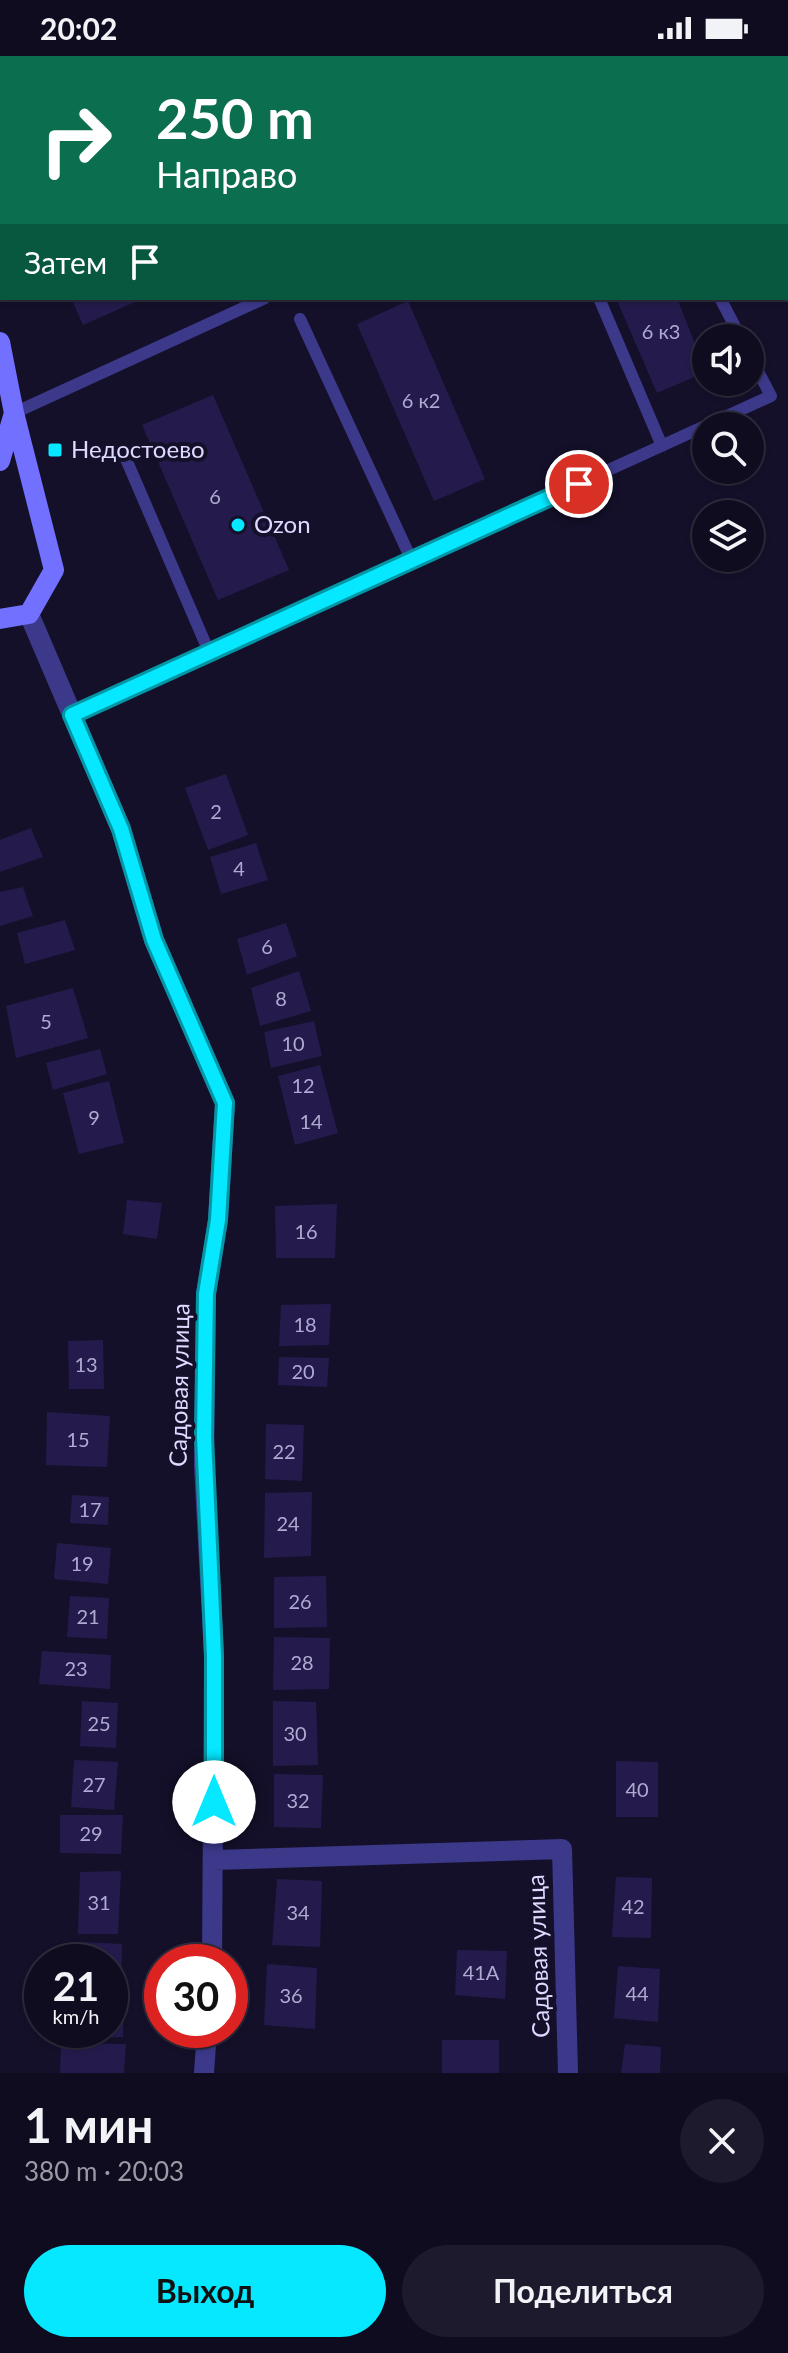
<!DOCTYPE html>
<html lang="ru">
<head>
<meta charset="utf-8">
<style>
  :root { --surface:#0f0c20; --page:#1d1a2d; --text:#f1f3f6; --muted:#9b9ba5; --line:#2f2c3e; --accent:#05e8ff }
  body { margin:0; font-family:Lato,sans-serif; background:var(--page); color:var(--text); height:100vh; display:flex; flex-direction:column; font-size:30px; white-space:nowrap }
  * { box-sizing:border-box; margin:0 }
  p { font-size:26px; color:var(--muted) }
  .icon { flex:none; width:44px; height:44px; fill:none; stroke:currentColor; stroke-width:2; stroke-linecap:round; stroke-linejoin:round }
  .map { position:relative; height:2017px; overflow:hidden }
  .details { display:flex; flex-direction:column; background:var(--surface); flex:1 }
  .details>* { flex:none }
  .top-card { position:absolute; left:0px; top:0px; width:788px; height:244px; box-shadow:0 2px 6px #0004,0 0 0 2px var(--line); background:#0b6e4f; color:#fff; overflow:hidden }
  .controls { position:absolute; left:692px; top:268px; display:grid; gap:16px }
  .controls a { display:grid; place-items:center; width:72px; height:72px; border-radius:50%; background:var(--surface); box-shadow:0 2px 6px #0004,0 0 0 2px var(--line); font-size:40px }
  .speed { position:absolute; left:24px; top:1888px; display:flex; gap:16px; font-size:40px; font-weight:700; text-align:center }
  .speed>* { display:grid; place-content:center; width:104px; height:104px; border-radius:50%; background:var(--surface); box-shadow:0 2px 6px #0004,0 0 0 2px var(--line); line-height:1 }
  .speed small { font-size:20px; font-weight:400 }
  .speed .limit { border:12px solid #d22; background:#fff; color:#111 }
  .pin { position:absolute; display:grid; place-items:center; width:68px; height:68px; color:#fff; margin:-34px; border:4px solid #fff; border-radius:50%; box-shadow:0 2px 8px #0007 }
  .me { position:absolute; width:88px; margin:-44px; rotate:0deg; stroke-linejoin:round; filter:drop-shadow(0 0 6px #0008) }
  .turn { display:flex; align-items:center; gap:28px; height:168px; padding:0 24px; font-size:36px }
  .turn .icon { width:104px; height:104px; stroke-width:2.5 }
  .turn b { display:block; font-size:56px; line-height:68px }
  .then { display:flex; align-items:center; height:76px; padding:0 24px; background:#0003; gap:16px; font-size:30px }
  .round { display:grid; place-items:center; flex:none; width:84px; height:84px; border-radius:42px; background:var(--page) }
  .overview { display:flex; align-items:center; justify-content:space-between; height:136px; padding:0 24px }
  h1 { font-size:48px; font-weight:700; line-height:60px }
  .primary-button { display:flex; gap:16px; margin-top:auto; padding:16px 24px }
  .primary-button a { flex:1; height:92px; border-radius:48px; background:var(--accent); color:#111; font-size:32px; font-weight:700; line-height:92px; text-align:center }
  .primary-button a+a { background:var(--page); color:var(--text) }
  .status { display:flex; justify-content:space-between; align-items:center; height:56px; padding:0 40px; background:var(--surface); direction:ltr }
  .status svg { height:22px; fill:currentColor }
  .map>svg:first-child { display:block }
  .building { fill:#241b4c }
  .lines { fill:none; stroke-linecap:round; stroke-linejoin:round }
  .lane { stroke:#3c398b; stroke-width:12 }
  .street { stroke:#3c398b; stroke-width:20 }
  .secondary { stroke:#7270ff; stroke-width:20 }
  .route-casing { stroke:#0397a6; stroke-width:20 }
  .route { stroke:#05e8ff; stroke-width:14 }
  .poi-dot { fill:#05e8ff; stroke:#14102a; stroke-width:3 }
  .labels { text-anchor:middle; stroke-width:8; stroke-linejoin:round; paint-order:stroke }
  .number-label { font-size:20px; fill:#afaad2 }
  .poi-label { font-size:24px; fill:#ddd9ff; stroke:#14102a; text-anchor:start }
  .street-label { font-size:24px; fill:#ddd9ff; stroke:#14102a }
</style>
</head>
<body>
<div class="status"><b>20:02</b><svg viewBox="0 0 49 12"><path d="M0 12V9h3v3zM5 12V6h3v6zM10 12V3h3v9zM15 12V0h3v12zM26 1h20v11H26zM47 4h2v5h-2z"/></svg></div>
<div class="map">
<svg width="788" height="2017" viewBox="0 0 788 2017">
  <rect width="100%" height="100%" fill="#14102a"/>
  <!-- building -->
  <path class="building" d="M71,242H144L83,269Z
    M616,242H677L706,316L657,337Z
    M408,245L485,423L434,445L357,268Z
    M213,339L289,514L218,544L142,369Z
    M226,718L248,779L208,794L185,732Z
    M31,772L43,801L0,816V784Z
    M256,787L268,824L221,838L210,801Z
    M23,831L33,860L0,870V836Z
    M65,864L75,894L25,908L17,877Z
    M286,867L297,900L247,919L237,883Z
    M299,915L311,955L260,970L251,932Z
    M73,932L88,982L16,1002L6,950Z
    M314,965L322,1000L271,1012L264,976Z
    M100,993L107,1018L53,1034L46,1007Z
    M320,1009L338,1077L295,1089L278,1020Z
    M109,1025L124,1087L79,1098L63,1037Z
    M127,1144L162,1147L157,1183L123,1178Z
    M337,1148L335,1202H276L275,1150Z
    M331,1248L329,1289L279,1290L281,1249Z
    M103,1284L104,1333H69L68,1285Z
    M279,1301L329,1302L327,1331L278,1329Z
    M47,1356L110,1360L107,1411L46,1409Z
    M266,1368L304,1369L302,1425L265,1423Z
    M312,1436L311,1500L264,1502L265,1437Z
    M72,1439L109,1441L108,1469L70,1467Z
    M57,1487L111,1492L108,1528L54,1523Z
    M326,1520L327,1571L274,1572V1521Z
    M70,1540L109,1542L107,1583L67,1581Z
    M274,1581L330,1582L329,1633L273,1634Z
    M42,1595L111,1599L110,1633L39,1628Z
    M82,1645L118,1647L116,1692L80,1690Z
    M273,1645L316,1646L318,1709L273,1710Z
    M74,1704L118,1706L114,1754L71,1751Z
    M616,1705L658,1706V1761H616Z
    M274,1718L323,1719L321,1772L274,1771Z
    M60,1759H123L121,1798L60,1797Z
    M121,1815L118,1878H78L80,1816Z
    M616,1821L652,1822L651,1882L612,1881Z
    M277,1823L322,1825L320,1891L272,1889Z
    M81,1886L122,1888L121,1946L110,1945V1906H80Z
    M457,1894L507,1895L505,1943L455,1939Z
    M267,1908L317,1912L315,1973L264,1969Z
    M618,1910L660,1913L658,1966L614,1962Z
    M110,1951L124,1952L123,1981L77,1982V1974H110Z
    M442,1984H499V2017H442Z
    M61,1987L126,1988L124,2017H60Z
    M625,1988L661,1991L660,2017H621Z"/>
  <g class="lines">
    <!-- lane -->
    <path class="lane" d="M420,0L421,2
      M625,0L626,2
      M0,31L2,32
      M786,166L788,165
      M599,242L662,390
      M720,242L741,282
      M300,263L412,505
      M14,357L265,242
      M123,396L209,596L771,340L750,300
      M72,659L209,596"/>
    <!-- street -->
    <path class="street" d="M29,558L121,773L154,884L225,1047L218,1164L206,1238L204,1410L214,1600L212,1906
      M214,1804L562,1793L568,2017
      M204,2017L207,1974"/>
    <!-- secondary -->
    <path class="secondary" d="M0,286L14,357L54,514L29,558L0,563
      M0,405L14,357"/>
  </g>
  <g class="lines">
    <!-- route casing -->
    <g class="route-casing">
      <path id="route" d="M214,1746V1600L204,1381L206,1238L218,1164L225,1047L154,884L121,773L72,659L579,428"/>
    </g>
    <!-- route -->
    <use href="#route" class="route"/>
  </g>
  <!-- markers -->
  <g class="poi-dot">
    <rect x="47" y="386" width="16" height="16" rx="4"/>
    <circle cx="238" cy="469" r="8"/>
  </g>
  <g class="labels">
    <!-- number labels -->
    <g class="number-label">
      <text x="661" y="283">6 к3</text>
      <text x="421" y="352">6 к2</text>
      <text x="215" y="448">6</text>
      <text x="216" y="763">2</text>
      <text x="239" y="820">4</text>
      <text x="267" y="898">6</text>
      <text x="281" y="950">8</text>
      <text x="46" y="973">5</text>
      <text x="293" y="995">10</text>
      <text x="303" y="1037">12</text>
      <text x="94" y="1069">9</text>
      <text x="311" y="1073">14</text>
      <text x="306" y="1183">16</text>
      <text x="305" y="1276">18</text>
      <text x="86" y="1316">13</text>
      <text x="303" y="1323">20</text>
      <text x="78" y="1391">15</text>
      <text x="284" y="1403">22</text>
      <text x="90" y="1461">17</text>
      <text x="288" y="1475">24</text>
      <text x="82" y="1515">19</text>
      <text x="300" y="1553">26</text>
      <text x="88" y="1568">21</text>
      <text x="302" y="1614">28</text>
      <text x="76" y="1620">23</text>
      <text x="99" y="1675">25</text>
      <text x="295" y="1685">30</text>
      <text x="94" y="1736">27</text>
      <text x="637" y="1741">40</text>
      <text x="298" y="1752">32</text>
      <text x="91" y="1785">29</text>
      <text x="99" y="1854">31</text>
      <text x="633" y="1858">42</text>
      <text x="298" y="1864">34</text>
      <text x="481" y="1924">41А</text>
      <text x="637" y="1945">44</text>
      <text x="291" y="1947">36</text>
    </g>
    <!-- poi labels -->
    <g class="poi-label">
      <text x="71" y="402">Недостоево</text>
      <text x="254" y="477">Ozon</text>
    </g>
    <!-- street labels -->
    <g class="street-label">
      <text transform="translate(180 1329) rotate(-89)" y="8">Садовая улица</text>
      <text transform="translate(539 1900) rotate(-92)" y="8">Садовая улица</text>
    </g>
  </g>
</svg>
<div class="controls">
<a><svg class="icon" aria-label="sound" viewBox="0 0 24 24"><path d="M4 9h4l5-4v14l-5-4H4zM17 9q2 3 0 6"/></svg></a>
<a><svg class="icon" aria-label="search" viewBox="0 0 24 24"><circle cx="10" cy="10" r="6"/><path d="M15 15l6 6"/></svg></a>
<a><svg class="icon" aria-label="layers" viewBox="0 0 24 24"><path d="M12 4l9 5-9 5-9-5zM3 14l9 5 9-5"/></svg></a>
</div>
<div class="speed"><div>21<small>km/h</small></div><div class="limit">30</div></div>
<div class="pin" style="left:579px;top:428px;background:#d93025"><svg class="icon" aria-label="arrive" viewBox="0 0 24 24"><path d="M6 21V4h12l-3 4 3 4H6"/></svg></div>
<svg class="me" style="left:214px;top:1746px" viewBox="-20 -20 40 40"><circle r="19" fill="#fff"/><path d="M0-13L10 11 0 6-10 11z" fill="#05e8ff"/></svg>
<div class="top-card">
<div class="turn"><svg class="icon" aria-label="right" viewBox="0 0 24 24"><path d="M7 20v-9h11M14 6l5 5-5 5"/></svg><div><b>250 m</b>Направо</div></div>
<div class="then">Затем<svg class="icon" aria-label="arrive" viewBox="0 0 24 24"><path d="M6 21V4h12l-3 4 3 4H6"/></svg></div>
</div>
</div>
<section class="details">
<div class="overview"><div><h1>1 мин</h1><p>380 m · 20:03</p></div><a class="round"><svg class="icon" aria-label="close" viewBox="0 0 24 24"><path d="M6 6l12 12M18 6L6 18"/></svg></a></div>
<div class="primary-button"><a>Выход</a><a>Поделиться</a></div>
</section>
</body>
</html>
